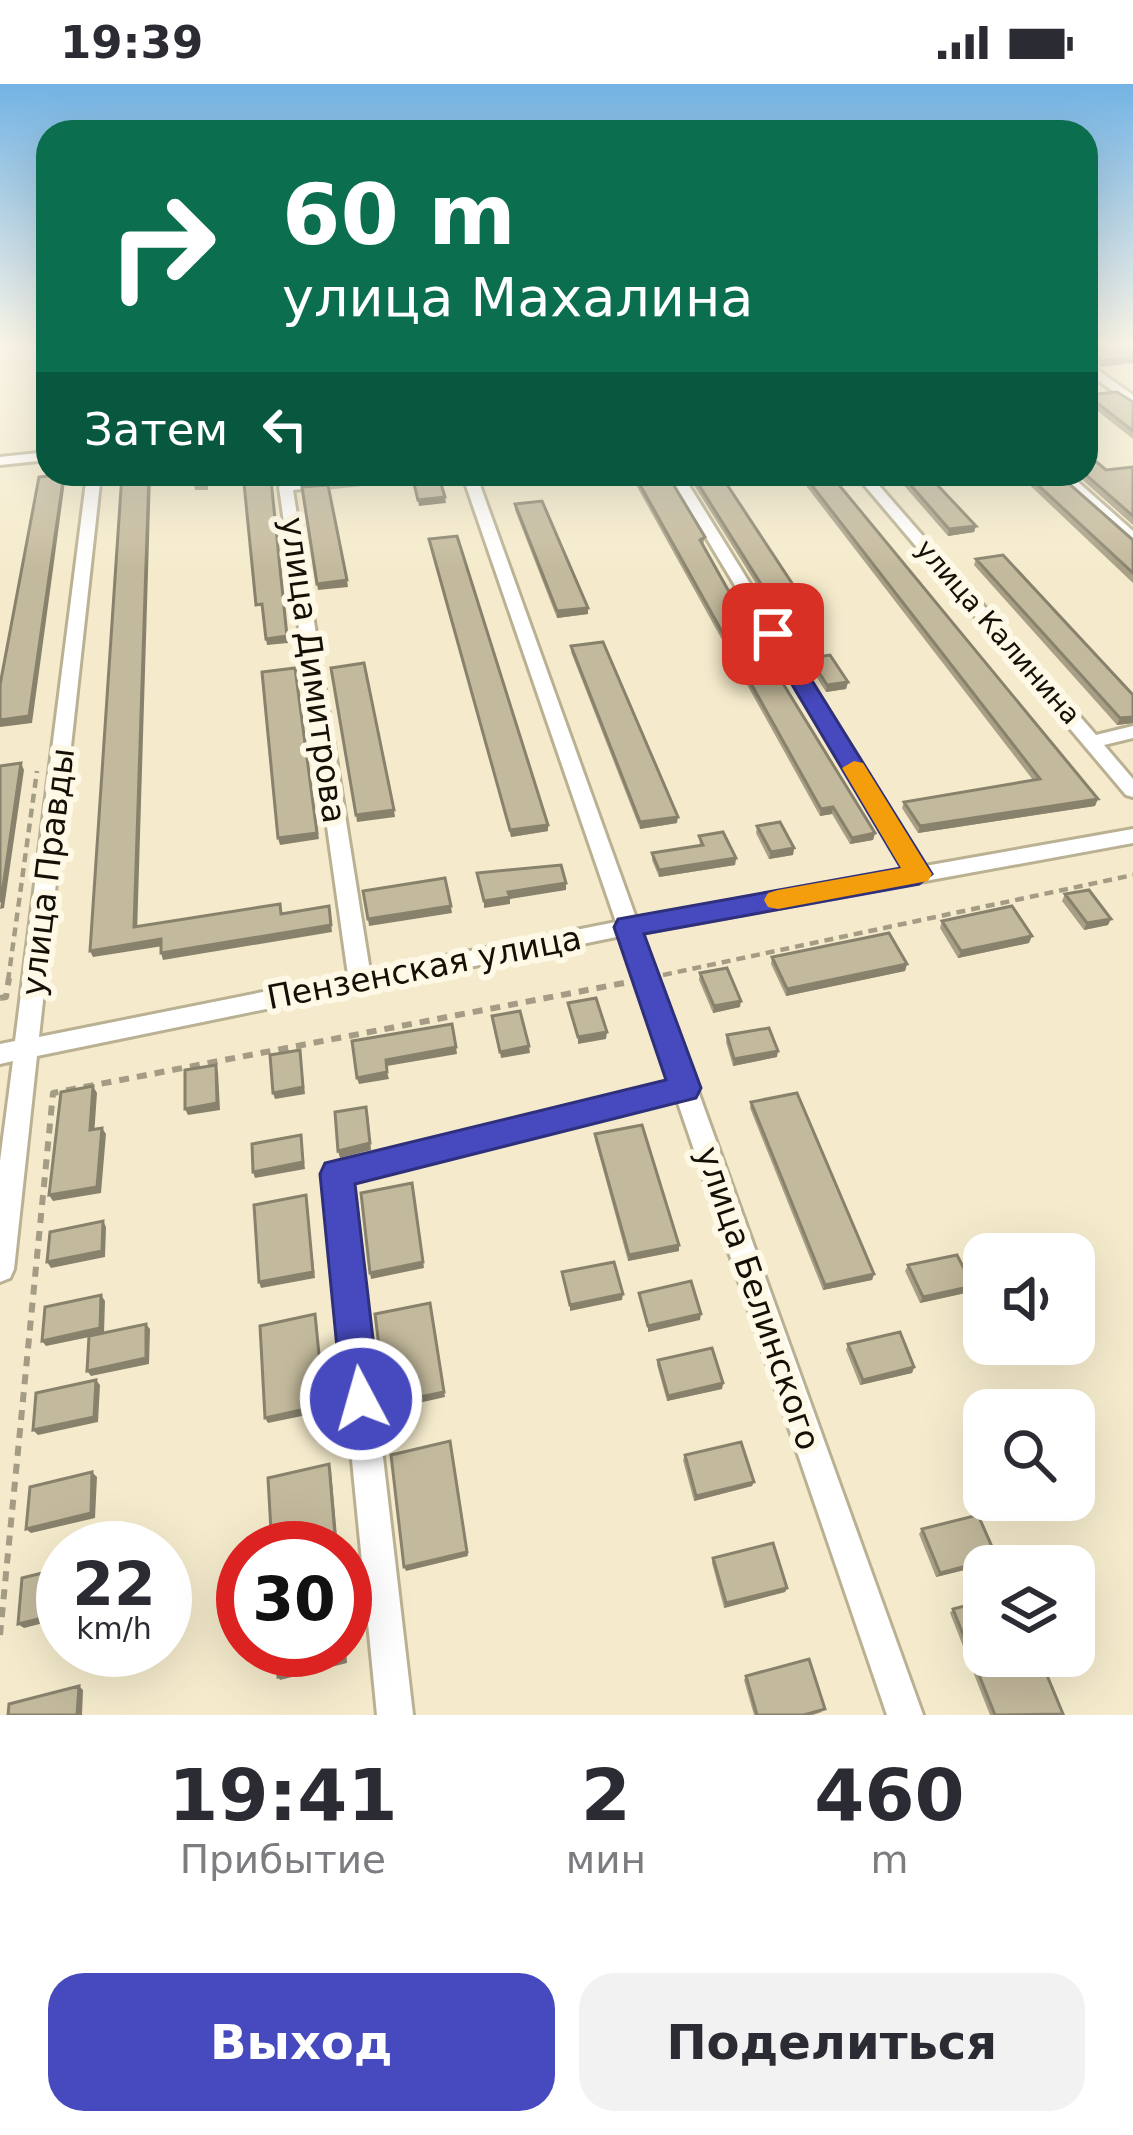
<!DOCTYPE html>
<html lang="ru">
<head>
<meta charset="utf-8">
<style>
  :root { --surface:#fff; --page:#f2f2f3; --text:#2b2b33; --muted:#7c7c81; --accent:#474abf }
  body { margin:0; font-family:"DejaVu Sans",sans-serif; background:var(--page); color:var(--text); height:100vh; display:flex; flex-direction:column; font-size:45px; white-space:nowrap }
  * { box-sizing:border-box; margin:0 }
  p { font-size:39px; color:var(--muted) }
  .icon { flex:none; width:66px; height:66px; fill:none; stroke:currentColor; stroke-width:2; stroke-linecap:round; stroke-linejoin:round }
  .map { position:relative; height:1631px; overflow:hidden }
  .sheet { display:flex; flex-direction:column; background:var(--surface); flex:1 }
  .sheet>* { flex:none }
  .top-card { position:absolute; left:36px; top:36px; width:1062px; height:366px; border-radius:36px; box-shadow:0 12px 48px #0002; background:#0b6e4f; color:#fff; overflow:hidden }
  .controls { position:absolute; left:963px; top:1149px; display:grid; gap:24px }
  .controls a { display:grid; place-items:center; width:132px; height:132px; border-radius:24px; background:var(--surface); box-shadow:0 12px 48px #0002; font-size:60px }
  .speed { position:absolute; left:36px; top:1437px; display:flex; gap:24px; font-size:60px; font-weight:700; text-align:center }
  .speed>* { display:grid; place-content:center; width:156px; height:156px; border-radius:50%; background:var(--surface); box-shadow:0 12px 48px #0002; line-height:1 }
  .speed small { font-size:30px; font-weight:400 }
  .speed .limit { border:18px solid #d22; background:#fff; color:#111 }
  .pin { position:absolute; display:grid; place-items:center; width:102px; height:102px; color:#fff; margin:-51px; border-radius:24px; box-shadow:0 6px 18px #0006 }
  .me { position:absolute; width:132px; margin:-66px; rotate:354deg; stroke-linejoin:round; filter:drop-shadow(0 0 9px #0008) }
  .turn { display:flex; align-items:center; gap:42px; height:252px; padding:0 48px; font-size:54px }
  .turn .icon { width:156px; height:156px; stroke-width:2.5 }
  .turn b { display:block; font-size:84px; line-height:102px }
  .then { display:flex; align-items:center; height:114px; padding:0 48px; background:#0003; gap:24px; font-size:45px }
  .eta { display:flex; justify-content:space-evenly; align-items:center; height:204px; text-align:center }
  .eta b { font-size:72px; font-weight:800; line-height:84px }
  .cta { display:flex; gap:24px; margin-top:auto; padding:24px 48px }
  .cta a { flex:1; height:138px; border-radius:36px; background:var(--accent); color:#fff; font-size:48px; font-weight:800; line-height:138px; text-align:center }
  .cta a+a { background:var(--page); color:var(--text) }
  .status { display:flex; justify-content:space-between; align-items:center; height:84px; padding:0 60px; background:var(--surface); direction:ltr }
  .status svg { height:33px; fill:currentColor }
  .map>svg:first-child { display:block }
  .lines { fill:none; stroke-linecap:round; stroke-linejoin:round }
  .minor-casing { stroke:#bab193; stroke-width:6 }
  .path-far1 { stroke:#a49c85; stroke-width:4.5; stroke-dasharray:9 6; stroke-linecap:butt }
  .path { stroke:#a49c85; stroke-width:6; stroke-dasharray:10 8; stroke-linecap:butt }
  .minor { fill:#fff; fill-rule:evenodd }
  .wall { fill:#a89f86 }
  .shaded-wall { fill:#88826d }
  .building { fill:#c3b99c; stroke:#88826d; stroke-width:3 }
  .route { fill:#474abf; stroke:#2e307c; stroke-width:3 }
  .slow { fill:#f59e0b }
  .labels { text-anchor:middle; stroke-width:12; stroke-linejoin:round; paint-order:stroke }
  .far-street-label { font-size:27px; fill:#141006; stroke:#fef8e6 }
  .street-label { font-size:33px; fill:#141006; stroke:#fef8e6 }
</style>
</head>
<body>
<div class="status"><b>19:39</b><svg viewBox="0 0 49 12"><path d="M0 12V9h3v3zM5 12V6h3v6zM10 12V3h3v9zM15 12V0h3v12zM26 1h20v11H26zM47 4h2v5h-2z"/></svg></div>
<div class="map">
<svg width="1133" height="1631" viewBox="0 0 1133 1631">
  <rect width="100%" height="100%" fill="#f5ebcc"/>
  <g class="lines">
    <!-- minor casing -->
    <g class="minor-casing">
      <path id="minor" d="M1132,259L1127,262L1086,267V261Z
        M1086,278L1133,311V321L1086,288Z
        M48,368V376L0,381V373Z
        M87,390H101L39,953L348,891L279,403L286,399L373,390H420L413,394L293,406L370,887L616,838L462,390H476L636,834L906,786L668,390H682L925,782L1133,745V759L641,849L923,1631H887L677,1016L351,1098L413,1631H377L324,1090L328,1082L337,1079L670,997L621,852L37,972L14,1185L10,1194L0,1198V1077L13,977L0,980V960L15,957Z
        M855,390H869L1096,651L1133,642V654L1104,661L1133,695V713L1126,711Z
        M1054,390H1069L1133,447V459Z"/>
    </g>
    <!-- path-far1 -->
    <path class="path-far1" d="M663,891L1133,791
      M8,897L37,687"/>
    <!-- path -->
    <path class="path" d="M0,914L6,913L9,894
      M0,1551L53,1009L629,898"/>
    <!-- minor -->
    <use href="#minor" class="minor"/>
  </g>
  <!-- wall -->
  <path class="wall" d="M1130,261L1101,283L1086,274L1088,266Z
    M1087,311L1133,318V355L1086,318Z
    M1133,383V441L1076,390Z
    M208,390V406H195L194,400Z
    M630,390H667L705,453L703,461L755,554L875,749L873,756L850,760L832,730L820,732Z
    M687,390H720L813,531L812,538L782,541Z
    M797,390H830L1095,722L918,749L902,724L904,718L1033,696Z
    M894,390H927L976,442L974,448L948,452Z
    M1018,390H1058L1133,456V499Z
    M515,420L588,524V530L557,534L515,426Z
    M429,455L548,741V747L511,753Z
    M976,475L1133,611V639L1117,641L974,481Z
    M571,562L677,739L640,745L571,568Z
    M810,574L848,598L846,605L826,608L809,581Z
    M757,742L794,764L793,771L769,775L756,749Z
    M699,752L736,774L735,781L659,793L652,776V769L700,761Z
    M1065,810L1108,841L1084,846L1062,817Z
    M942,837L1029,859L958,874L940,844Z
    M772,873L907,880L905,887L786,912L771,880Z
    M700,889L740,923L713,929L699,896Z
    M727,951L777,973L733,982L726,958Z
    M751,1018L874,1190L872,1196L823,1206L750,1024Z
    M595,1050L679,1167L628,1177L595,1056Z
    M908,1181L973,1202L970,1208L920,1219L905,1187Z
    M848,1260L914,1283L912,1289L860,1301L846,1266Z
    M658,1276L723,1299L722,1305L667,1317L657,1281Z
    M984,1346V1372L975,1352L979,1347Z
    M685,1371L752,1402L694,1417L683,1376Z
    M922,1445L993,1479L936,1493L919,1450Z
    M713,1474L787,1504L785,1508L724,1524L712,1479Z
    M953,1525L1061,1631H990L950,1529Z
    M746,1592L822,1628L813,1631H754L744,1596Z"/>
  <!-- shaded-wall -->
  <path class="shaded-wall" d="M1133,274V279L1101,283L1102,277Z
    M64,390H66L32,639L0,643V636Z
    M149,390H151L137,850L134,843Z
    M271,396L288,559L267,561L266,555Z
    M445,413L446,419L419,422L418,416Z
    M976,442L974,448L948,452L949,445Z
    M347,496L348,503L318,506L317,500Z
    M588,524V530L557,534V527Z
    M813,531L812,538L782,541L783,535Z
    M295,584L319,755L280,761L278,754Z
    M848,598L846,605L826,608L827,601Z
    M1133,633V639L1117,641L1120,634Z
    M21,679L24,686L4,824L0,825Z
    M1098,715L1095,722L918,749L920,742Z
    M833,723L832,730L820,732L821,725Z
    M394,726L395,733L357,738L356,731Z
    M678,733L677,739L640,745V738Z
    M548,741V747L511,753L510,746Z
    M875,749L873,756L850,760L852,754Z
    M794,764L793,771L769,775L771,768Z
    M736,774L735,781L659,793V786Z
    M566,799V806L510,815V820L484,824V817L508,808Z
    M329,822L332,848L163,876L161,869Z
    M451,822L452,829L369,842L368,835Z
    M1111,835L1108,841L1084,846L1087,839Z
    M1032,852L1029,859L958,874L961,867Z
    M161,855L163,862L93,873L90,867Z
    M907,880L905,887L786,912L787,905Z
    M741,917L740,923L713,929L714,922Z
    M607,948L606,955L578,960V953Z
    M529,962L530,969L501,974L500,968Z
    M456,963L457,970L387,982L386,976Z
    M300,966L305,1010L275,1015L273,1009Z
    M778,967L777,973L733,982L734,975Z
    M216,981L218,988L220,1026L188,1031L185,1025Z
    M387,988L389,995L359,1000L357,994Z
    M93,1002L97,1009L94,1052L90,1046Z
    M368,1030L371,1066L340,1074L338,1067Z
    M102,1044L106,1050L101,1109L53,1117L49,1111Z
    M301,1051L305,1085L255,1094L253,1088Z
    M412,1099L424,1184L371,1195L370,1189Z
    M306,1111L315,1194L261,1204L259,1198Z
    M103,1137L106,1143L105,1173L51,1184L47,1178Z
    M679,1161V1167L628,1177L629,1171Z
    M874,1190L872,1196L823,1206L825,1201Z
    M973,1202L970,1208L920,1219L923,1213Z
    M623,1210L622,1216L570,1227V1221Z
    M101,1211L105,1217L104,1250L46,1262L42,1257Z
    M430,1219L445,1313L388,1326L386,1320Z
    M315,1230L326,1327L268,1339L265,1334Z
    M701,1230L700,1236L648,1248V1242Z
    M146,1240L150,1245L149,1280L91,1292L87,1287Z
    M914,1283L912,1289L860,1301L863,1296Z
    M96,1296L100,1301L98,1338L38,1351L33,1346Z
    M723,1299L722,1305L667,1317L668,1312Z
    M450,1357L468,1472L406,1487L404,1483Z
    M329,1380L331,1385L338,1464H336Z
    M92,1388L97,1393L95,1434L31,1449L26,1445Z
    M754,1398L752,1402L694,1417L696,1412Z
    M997,1474L993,1479L936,1493L940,1489Z
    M787,1504L785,1508L724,1524L726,1519Z
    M63,1529V1534L24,1544L18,1540Z
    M345,1557L347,1579L280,1596L278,1593L345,1566Z
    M79,1602L83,1606L82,1631H77Z"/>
  <!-- building -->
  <path class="building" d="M1130,259H1133V274L1102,277L1087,268L1086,271V261L1088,266Z
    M1117,308L1133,318V347L1087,311Z
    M1086,369L1106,386L1133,383V432L1085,390Z
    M48,390H64L29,632L0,636V601L39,393L48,392Z
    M122,390H149L134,843L280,820L281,830L329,822L331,841L161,869V855L90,867Z
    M193,390H207L206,400H194Z
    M417,390H438L445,413L418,416L412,392Z
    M634,390H667L705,453L700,456L755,554L875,749L852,754L833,723L821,725Z
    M692,390H720L813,531L783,535Z
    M803,390H830L1098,715L920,742L904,718L1040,695Z
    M901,390H927L976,442L949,445Z
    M1026,390H1058L1133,456V489Z
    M271,396L287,552L266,555L262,520L256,521L244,399Z
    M328,401L347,496L317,500L302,403Z
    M542,417L588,524L557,527L515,420Z
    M457,452L548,741L510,746L429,455Z
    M1003,471L1133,611V633L1120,634L976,475Z
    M603,558L678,733L640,738L571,562Z
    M830,571L848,598L827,601L810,574Z
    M364,579L394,726L356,731L331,584Z
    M295,584L317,749L278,754L262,588Z
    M21,679L1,817H0V682Z
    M780,738L794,764L771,768L757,742Z
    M723,748L736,774L659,786L652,769L703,761L699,752Z
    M561,781L566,799L508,808L510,813L484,817L477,789Z
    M445,794L451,822L368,835L363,807Z
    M1089,806L1111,835L1087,839L1065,810Z
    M1012,822L1032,852L961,867L942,837Z
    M889,849L907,880L787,905L772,873Z
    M727,884L741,917L714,922L700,889Z
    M596,914L607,948L578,953L568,919Z
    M520,927L529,962L500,968L492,932Z
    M452,940L456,963L386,976L387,988L357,994L352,957Z
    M769,944L778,967L734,975L727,951Z
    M300,966L303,1003L273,1009L270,971Z
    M216,981L217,1019L185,1025V986Z
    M93,1002L90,1046L102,1044L97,1103L49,1111L61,1008Z
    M797,1009L874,1190L825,1201L751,1018Z
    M366,1023L370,1059L338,1067L335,1028Z
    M642,1041L679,1161L629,1171L595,1050Z
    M301,1051L303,1078L253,1088L252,1060Z
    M412,1099L423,1178L370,1189L361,1109Z
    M306,1111L313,1188L259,1198L254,1121Z
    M103,1137L102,1167L47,1178L50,1148Z
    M957,1171L973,1202L923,1213L908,1181Z
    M614,1178L623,1210L570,1221L562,1188Z
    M691,1197L701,1230L648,1242L639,1209Z
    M101,1211L100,1244L42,1257L45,1223Z
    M430,1219L444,1308L386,1320L375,1230Z
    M315,1230L324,1321L265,1334L260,1242Z
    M146,1240V1274L87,1287L89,1252Z
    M900,1248L914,1283L863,1296L848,1260Z
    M712,1264L723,1299L668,1312L658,1276Z
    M96,1296L94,1333L33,1346L36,1309Z
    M450,1357L467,1468L404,1483L391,1371Z
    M741,1358L754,1398L696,1412L685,1371Z
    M329,1380L336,1464H272L268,1394Z
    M92,1388L91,1429L26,1445L30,1403Z
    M978,1431L997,1474L940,1489L922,1445Z
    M773,1459L787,1504L726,1519L713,1474Z
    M63,1484V1529L18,1540L22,1494Z
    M984,1517V1572H1039L1063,1630L995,1631L953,1525Z
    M276,1566H344L345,1576L278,1593Z
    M809,1575L825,1625L804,1631H757L746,1592Z
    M79,1602L77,1631H8L9,1620Z"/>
  <!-- sky -->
  <linearGradient id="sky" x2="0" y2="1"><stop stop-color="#73b3e4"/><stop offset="0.53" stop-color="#faf6e8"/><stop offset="1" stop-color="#faf6e8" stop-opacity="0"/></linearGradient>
  <rect width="1133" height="488" fill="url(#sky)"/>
  <!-- route -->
  <path class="route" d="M773,544L783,550L932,790L919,800L644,850L701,1004L696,1014L355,1100L380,1315L375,1329L361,1334L347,1329L342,1315L320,1090L325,1079L666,996L614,843L618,835L901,784L762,550Z"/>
  <!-- slow -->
  <path class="slow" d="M854,677L863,679L928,784L932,790L928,797L778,825L768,823L764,816L768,809L778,806L901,784L842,684Z"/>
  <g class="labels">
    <!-- far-street labels -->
    <g class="far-street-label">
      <text transform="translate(998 548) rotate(49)" y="9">улица Калинина</text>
    </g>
    <!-- street labels -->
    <g class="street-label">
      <text transform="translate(314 586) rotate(82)" y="12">улица Димитрова</text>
      <text transform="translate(47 788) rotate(-83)" y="12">улица Правды</text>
      <text transform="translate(424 883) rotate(-11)" y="12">Пензенская улица</text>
      <text transform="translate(759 1214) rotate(71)" y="12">улица Белинского</text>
    </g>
  </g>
</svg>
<div class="controls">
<a><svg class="icon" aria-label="sound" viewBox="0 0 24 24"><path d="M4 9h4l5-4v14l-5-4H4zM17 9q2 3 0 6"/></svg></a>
<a><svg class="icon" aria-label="search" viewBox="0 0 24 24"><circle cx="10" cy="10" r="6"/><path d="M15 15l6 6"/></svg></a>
<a><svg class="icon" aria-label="layers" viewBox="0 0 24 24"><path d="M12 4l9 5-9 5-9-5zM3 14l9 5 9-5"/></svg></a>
</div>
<div class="speed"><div>22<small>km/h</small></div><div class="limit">30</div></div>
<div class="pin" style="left:773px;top:550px;background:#d93025"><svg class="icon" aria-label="arrive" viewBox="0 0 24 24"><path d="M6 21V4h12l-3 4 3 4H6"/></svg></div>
<svg class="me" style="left:361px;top:1315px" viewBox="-20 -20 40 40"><circle r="17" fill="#474abf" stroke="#fff" stroke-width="3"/><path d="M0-11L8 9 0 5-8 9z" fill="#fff"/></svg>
<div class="top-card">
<div class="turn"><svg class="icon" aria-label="right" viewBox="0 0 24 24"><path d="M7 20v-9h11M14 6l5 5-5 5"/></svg><div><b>60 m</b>улица Махалина</div></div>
<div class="then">Затем<svg class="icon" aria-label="left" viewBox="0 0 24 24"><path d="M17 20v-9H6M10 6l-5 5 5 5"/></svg></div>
</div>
</div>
<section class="sheet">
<div class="eta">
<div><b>19:41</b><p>Прибытие</p></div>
<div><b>2</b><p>мин</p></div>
<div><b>460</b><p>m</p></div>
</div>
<div class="cta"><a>Выход</a><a>Поделиться</a></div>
</section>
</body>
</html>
